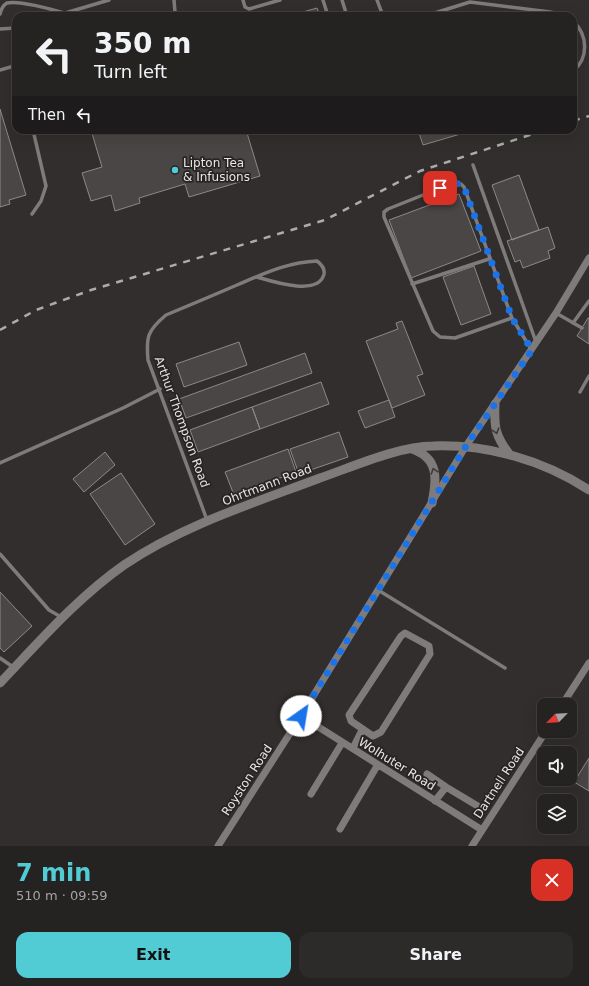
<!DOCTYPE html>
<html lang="en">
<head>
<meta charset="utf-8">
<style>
  :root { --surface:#252222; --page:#2d2a2a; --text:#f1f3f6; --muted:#a3a4a5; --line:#423f40; --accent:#51ccd5 }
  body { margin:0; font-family:"DejaVu Sans",sans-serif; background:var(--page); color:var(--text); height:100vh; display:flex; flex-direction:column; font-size:15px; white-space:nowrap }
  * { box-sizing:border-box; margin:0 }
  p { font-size:13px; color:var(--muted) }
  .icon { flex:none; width:22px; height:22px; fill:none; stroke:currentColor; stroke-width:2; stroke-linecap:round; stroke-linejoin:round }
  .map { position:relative; height:846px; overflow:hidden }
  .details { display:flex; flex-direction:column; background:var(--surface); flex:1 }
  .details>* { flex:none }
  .top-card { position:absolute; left:12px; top:12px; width:565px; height:122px; border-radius:12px; box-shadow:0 4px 16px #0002,0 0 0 1px var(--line); background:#252222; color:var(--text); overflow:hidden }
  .needle { width:26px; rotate:245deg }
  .fabs { position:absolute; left:537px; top:698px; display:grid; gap:8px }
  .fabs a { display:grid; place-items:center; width:40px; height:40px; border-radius:8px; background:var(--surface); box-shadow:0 4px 16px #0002,0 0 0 1px var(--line); font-size:20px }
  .pin { position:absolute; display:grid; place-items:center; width:34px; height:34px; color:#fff; margin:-17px; border-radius:8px; box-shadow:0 2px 6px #0006 }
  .me { position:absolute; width:44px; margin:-22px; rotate:32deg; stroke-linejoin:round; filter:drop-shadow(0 0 3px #0008) }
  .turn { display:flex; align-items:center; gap:14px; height:84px; padding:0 16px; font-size:18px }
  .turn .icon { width:52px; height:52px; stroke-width:2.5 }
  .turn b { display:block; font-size:28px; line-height:34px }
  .then { display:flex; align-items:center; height:38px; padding:0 16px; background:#0003; gap:8px; font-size:15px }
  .round { display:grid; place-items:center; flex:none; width:42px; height:42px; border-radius:12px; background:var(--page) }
  .overview { display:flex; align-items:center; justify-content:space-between; height:68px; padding:0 16px }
  h1 { font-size:24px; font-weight:600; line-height:30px; color:var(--accent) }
  .cta { display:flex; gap:8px; margin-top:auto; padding:8px 16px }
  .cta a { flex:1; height:46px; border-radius:12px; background:var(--accent); color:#111; font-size:16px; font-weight:600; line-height:46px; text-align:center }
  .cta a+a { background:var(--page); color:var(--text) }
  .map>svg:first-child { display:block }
  .building { fill:#4a4646; stroke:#8d8989 }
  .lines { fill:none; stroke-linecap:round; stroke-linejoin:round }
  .lane { stroke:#7f7b7a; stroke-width:3.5 }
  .street { stroke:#7f7b7a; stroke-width:7 }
  .secondary { stroke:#7f7b7a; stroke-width:9 }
  .rail { stroke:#aeabab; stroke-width:2.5; stroke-dasharray:7 7; stroke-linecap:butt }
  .oneway { stroke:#3d3a39 }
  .route { stroke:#1a73e8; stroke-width:7; stroke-dasharray:0 12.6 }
  .poi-dot { fill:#51ccd5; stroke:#272423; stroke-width:1.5 }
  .labels { text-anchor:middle; stroke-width:3.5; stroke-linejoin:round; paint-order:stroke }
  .poi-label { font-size:12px; fill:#e8e5e5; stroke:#272423; text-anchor:start }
  .street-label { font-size:12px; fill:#e8e5e5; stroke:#272423 }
</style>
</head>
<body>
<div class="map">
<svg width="589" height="846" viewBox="0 0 589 846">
  <rect width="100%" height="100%" fill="#312e2d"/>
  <!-- building -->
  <path class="building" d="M317,8L320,16H289Z
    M0,109L26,195L9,200L10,204L0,207Z
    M91,130H256L247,133L260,176L189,197L185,184L139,198L140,203L115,211L111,195L91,201L82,173L102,167Z
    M418,130H474L423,145Z
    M519,175L539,230L512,240L492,185Z
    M459,194L481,251L411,278L389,220Z
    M548,227L555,248L548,251L550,258L523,268L520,260L515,262L507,241Z
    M474,266L491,314L461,325L443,277Z
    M588,318H589V344L577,336Z
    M402,321L423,374L417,376L425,395L392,408L366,341L398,329L396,323Z
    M239,342L247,365L184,387L176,364Z
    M305,353L312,373L186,418L179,399Z
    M321,382L329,404L260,429L252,407Z
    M389,400L395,417L365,428L358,411Z
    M252,407L260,429L198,452L190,430Z
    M339,432L348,457L299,474L290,449Z
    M288,449L296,472L234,495L225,472Z
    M105,452L115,465L84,492L73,479Z
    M121,473L155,524L125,545L90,494Z
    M0,592L32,626L4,652L0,648Z
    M589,758V791L574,782Z"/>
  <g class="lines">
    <!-- lane -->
    <path class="lane" d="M243,0L245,7L249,9L280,0
      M323,0L328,16
      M342,0L347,16
      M377,0L383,16
      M0,14C1,10 3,5 7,3C18,0 51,9 64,13
      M55,16L109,0
      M171,16L175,12L174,0
      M425,16L470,2L550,12L567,16
      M573,21C588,35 589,58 573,71
      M0,29L16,28
      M16,51C12,57 14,66 16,73
      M0,70L14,66
      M473,165L536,342
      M453,183L461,184L464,187L512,318L455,338L440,337L433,331L384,217V212L388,209Z
      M32,214L41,201L46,186L33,130
      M412,284L489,259
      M556,313L582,328
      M512,318L531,349
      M573,323L589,301
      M580,392L589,376
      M0,463L123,408L160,389
      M207,520L148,360C146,337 147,331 166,315C190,305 214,295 237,285C263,274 288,262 317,261C321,264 325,268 324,274C319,297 271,281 257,277
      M0,554L49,610L61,617
      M378,590L505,668
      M0,658L13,667"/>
    <!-- street -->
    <path class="street" d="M405,633L429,646L430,654L381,732L373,736L351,721L349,715L401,636Z
      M562,705L589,663
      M301,716L482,830
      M353,748L362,730
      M427,774L446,787L435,801
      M446,787L481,808
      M311,794L342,743
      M340,829L377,766
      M218,846L301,716L466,446L556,313L589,258
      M472,846L546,731"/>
    <!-- secondary -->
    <path class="secondary" d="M495,404C494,427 495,436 510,455
      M412,449C439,458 437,479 432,503
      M0,683C39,642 77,598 124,565C183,525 254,503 320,478C352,467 399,446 433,446C487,444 543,460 589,490"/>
    <!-- rail -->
    <path class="rail" d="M573,121L589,116
      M0,330L36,310L91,290L325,220L420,171L545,130"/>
  </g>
  <!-- one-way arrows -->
  <defs><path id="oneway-chevron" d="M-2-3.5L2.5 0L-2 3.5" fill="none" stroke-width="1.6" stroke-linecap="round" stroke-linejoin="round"/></defs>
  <g class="oneway">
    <use href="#oneway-chevron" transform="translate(496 431) rotate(73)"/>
    <use href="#oneway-chevron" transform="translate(434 471) rotate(-108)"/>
  </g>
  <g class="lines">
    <!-- route -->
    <path class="route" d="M301,716L466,446L532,350L512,318L464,187L456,183L440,188"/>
  </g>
  <!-- markers -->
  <circle class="poi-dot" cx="175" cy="170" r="4"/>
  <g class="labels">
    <!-- poi labels -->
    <g class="poi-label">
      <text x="183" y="167">Lipton Tea<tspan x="183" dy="14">&amp; Infusions</tspan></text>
    </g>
    <!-- street labels -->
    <g class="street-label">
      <text transform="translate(182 422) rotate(70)" y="4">Arthur Thompson Road</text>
      <text transform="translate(267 485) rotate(-21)" y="4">Ohrtmann Road</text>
      <text transform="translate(397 764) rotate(32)" y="4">Wolhuter Road</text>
      <text transform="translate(247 780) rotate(-57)" y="4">Royston Road</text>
      <text transform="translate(499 783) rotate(-57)" y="4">Dartnell Road</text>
    </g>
  </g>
</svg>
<div class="fabs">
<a><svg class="needle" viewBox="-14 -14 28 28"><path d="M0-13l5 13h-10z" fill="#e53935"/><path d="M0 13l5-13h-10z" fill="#a3a4a5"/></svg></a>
<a><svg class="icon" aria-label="sound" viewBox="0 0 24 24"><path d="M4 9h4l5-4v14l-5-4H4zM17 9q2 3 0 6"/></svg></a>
<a><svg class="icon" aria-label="layers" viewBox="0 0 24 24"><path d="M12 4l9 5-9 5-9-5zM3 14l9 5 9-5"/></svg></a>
</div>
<div class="pin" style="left:440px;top:188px;background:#d93025"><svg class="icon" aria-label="arrive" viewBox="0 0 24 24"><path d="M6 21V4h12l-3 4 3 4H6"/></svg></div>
<svg class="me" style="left:301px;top:716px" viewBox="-20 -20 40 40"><circle r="19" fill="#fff"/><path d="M0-13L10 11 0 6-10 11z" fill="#1a73e8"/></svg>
<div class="top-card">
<div class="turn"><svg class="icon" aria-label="left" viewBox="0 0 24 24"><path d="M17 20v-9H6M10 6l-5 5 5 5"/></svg><div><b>350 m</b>Turn left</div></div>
<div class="then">Then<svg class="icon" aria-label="left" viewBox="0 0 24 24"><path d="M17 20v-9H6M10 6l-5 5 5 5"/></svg></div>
</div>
</div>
<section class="details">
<div class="overview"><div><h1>7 min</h1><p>510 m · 09:59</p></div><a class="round" style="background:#d93025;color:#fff"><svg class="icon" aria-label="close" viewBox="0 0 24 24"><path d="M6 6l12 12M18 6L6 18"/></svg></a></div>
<div class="cta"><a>Exit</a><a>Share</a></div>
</section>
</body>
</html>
